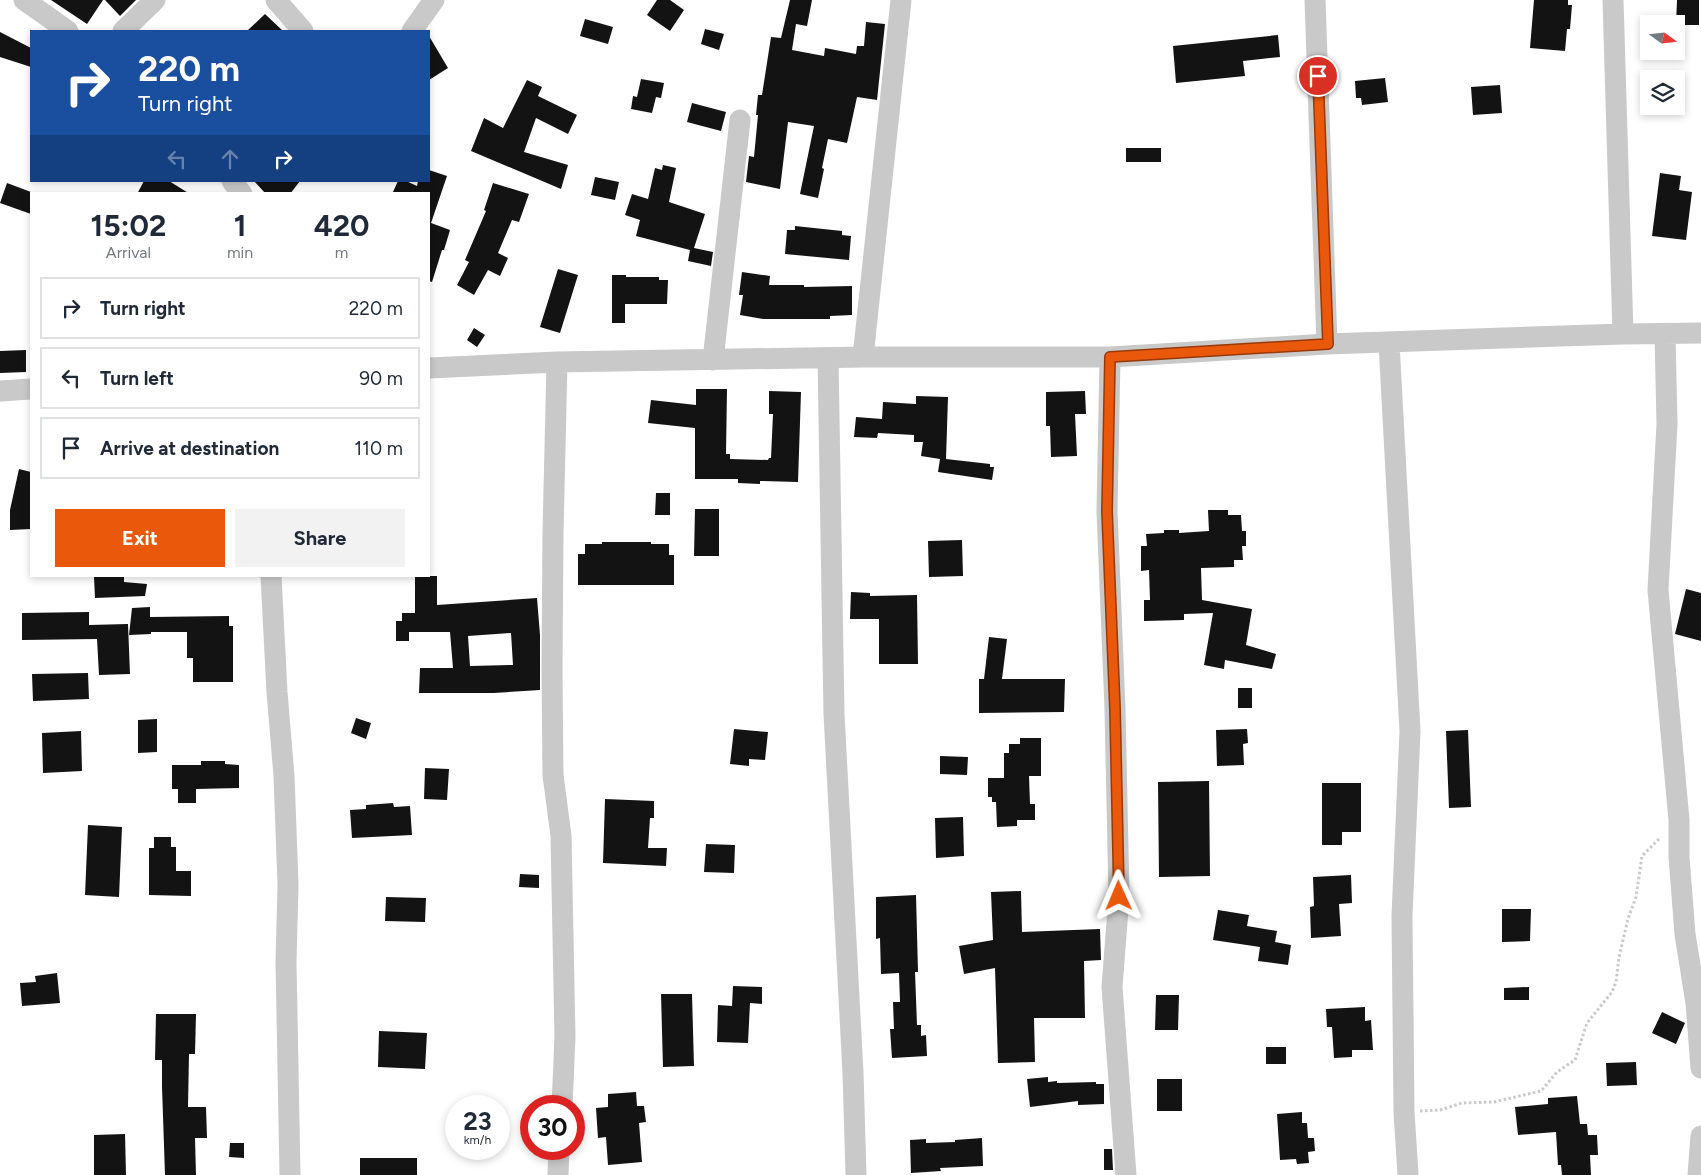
<!DOCTYPE html>
<html lang="en">
<head>
<meta charset="utf-8">
<style>
  :root { --surface:#fff; --page:#f2f2f3; --text:#1f2937; --muted:#747a83; --line:#e0e1e3; --accent:#ea580c }
  body { margin:0; font-family:Figtree,sans-serif; background:var(--page); color:var(--text); height:100vh; display:flex; flex-direction:column; font-size:19px; white-space:nowrap }
  * { box-sizing:border-box; margin:0 }
  p { font-size:16px; color:var(--muted) }
  .icon { flex:none; width:28px; height:28px; fill:none; stroke:currentColor; stroke-width:2; stroke-linecap:round; stroke-linejoin:round }
  .map { position:relative; flex:1; overflow:hidden }
  .drawer { position:absolute; left:30px; top:192px; width:400px; height:385px; display:flex; flex-direction:column; background:var(--surface); border-radius:0px; box-shadow:0 2px 8px #0003 }
  .drawer>* { flex:none }
  .top-card { position:absolute; left:30px; top:30px; width:400px; height:152px; border-radius:0px; box-shadow:0 2px 8px #0003; background:#1a4fa0; color:#fff; overflow:hidden }
  .needle { width:32px; rotate:105deg }
  .buttons { position:absolute; left:1640px; top:15px; display:grid; gap:10px }
  .buttons a { display:grid; place-items:center; width:45px; height:45px; border-radius:0px; background:var(--surface); box-shadow:0 2px 8px #0003; font-size:25px }
  .speed { position:absolute; left:445px; top:1095px; display:flex; gap:10px; font-size:25px; font-weight:700; text-align:center }
  .speed>* { display:grid; place-content:center; width:65px; height:65px; border-radius:50%; background:var(--surface); box-shadow:0 2px 8px #0003; line-height:1 }
  .speed small { font-size:12px; font-weight:400 }
  .speed .limit { border:8px solid #d22; background:#fff; color:#111 }
  .pin { position:absolute; display:grid; place-items:center; width:42px; height:42px; color:#fff; margin:-21px; border:2px solid #fff; border-radius:50%; box-shadow:0 1px 5px #0007 }
  .me { position:absolute; width:55px; margin:-28px; rotate:359deg; stroke-linejoin:round; filter:drop-shadow(0 0 4px #0008) }
  .turn { display:flex; align-items:center; gap:18px; height:105px; padding:0 25px; font-size:22px }
  .turn .icon { width:65px; height:65px; stroke-width:2.5 }
  .turn b { display:block; font-size:35px; line-height:42px }
  .lanes { display:flex; align-items:center; height:48px; padding:0 25px; background:#0003; justify-content:center; gap:25px; direction:ltr }
  .lanes .off { opacity:.35 }
  .eta { display:flex; justify-content:space-evenly; align-items:center; height:85px; text-align:center }
  .eta b { font-size:30px; font-weight:700; line-height:35px }
  .primary-button { display:flex; gap:10px; margin-top:auto; padding:10px 25px }
  .primary-button a { flex:1; height:58px; border-radius:0px; background:var(--accent); color:#fff; font-size:20px; font-weight:700; line-height:58px; text-align:center }
  .primary-button a+a { background:var(--page); color:var(--text) }
  ul { padding:0; list-style:none }
  li { display:flex; align-items:center; gap:15px; height:62px; margin:0 10px 8px; padding:0 15px; border:2px solid var(--line); border-radius:0px }
  li div { flex:1 }
  li b { display:block; font-size:19px }
  li em { font-style:normal }
  .map>svg:first-child { display:block }
  .building { fill:#131313; fill-rule:evenodd }
  .lines { fill:none; stroke-linecap:round; stroke-linejoin:round }
  .path { stroke:#c9c9c9; stroke-width:3; stroke-dasharray:2.5 2.5; stroke-linecap:butt }
  .minor { stroke:#c9c9c9; stroke-width:21 }
  .route-casing { stroke:#983908; stroke-width:12 }
  .route { stroke:#ea580c; stroke-width:9 }
</style>
</head>
<body>
<div class="map">
<svg width="1701" height="1175" viewBox="0 0 1701 1175">
  <rect width="100%" height="100%" fill="#fff"/>
  <!-- building -->
  <path class="building" d="M51,0H103L87,24Z
    M105,0H136L120,16Z
    M657,0H670L684,10L670,31L647,15Z
    M790,0H812L807,26L796,24L792,50L824,56L825,48L856,54L857,46H864L866,22L885,24L877,100L857,97L847,143L828,139L822,168L824,169L818,198L800,194L814,126L788,122L780,189L746,182L749,156L754,157L758,115H756L758,95H762L771,37L781,38Z
    M1534,0H1568V5H1572L1570,29H1567L1565,51L1530,48Z
    M1677,0H1699V25H1676Z
    M265,14L283,31H247Z
    M585,19L613,27L608,44L580,36Z
    M705,29L724,34L719,50L701,44Z
    M0,32L31,48V67L0,57Z
    M1278,35L1280,57L1243,61L1245,76L1176,83L1173,46Z
    M429,36L448,68L429,80Z
    M1385,78L1388,102L1362,105L1361,98H1356L1355,81Z
    M641,79L664,83L661,98L656,97L652,113L631,109L633,96L637,97Z
    M527,80L542,87L538,96L577,115L568,134L536,118L524,152L568,165L561,189L471,151L484,118L503,128Z
    M1500,85L1502,113L1473,115L1471,87Z
    M692,103L726,112L721,131L687,122Z
    M1126,148H1161V162H1126Z
    M663,165L676,168L669,202L705,214L694,248L713,252L711,266L688,261L690,250L636,236L640,220L625,215L632,194L648,199L655,168L662,170Z
    M429,170L447,176L431,223L450,230L444,250H442L432,282L429,281V194H392L398,181H406L417,186L418,181H429Z
    M1660,173L1681,176L1679,190L1692,192L1686,240L1652,236Z
    M595,177L619,182L615,200L591,195Z
    M144,181H169L190,194H137Z
    M254,181H300L290,194H266Z
    M7,183L31,192V214L0,203Z
    M493,183L529,194L519,222L512,220L498,253L508,258L500,276L488,270L474,295L457,285L469,262L465,260L486,211L484,210Z
    M795,226L842,231V235L851,236L849,260L785,254L787,230H795Z
    M558,269L578,275L560,333L540,327Z
    M742,272L770,276L769,285H804V287L852,286V315L830,316V319H763L740,315L743,295H739Z
    M612,275H626V277H659V280H668L667,304H625V323H612Z
    M474,328L485,335L477,347L467,340Z
    M26,350V372L0,373V351Z
    M696,389H727L726,454H730V459L768,460L769,458H771L773,414H769V391L801,392L798,482L760,481V484L738,483V479H695V428L648,423L651,400L696,405Z
    M1085,391L1086,414H1075L1077,456L1051,457L1050,426H1046V392Z
    M916,396L948,397L946,459L990,464V467H994L992,480L938,472L940,459L921,456L923,442H914V435L878,433L877,438L854,437L856,417L882,419L883,402L916,404Z
    M19,469L31,472V529L10,530V510Z
    M656,493H670V515H655Z
    M695,509H719V556H694Z
    M1208,510H1228V515H1241L1242,531H1246V546H1242L1243,560H1234V567L1201,568L1202,600L1252,609L1246,645L1276,654L1272,669L1225,660L1224,669L1204,665L1213,613L1184,614V620L1144,621V600H1150L1149,570L1141,571V546H1147L1146,534L1164,533V530H1179V533L1209,531Z
    M962,540L963,576L929,577L928,541Z
    M602,542H651V544H669V555H674V585H578V554H585V544H602Z
    M124,576V582L147,584L145,596L95,598L94,577Z
    M415,576H437V605L537,598L540,635V690L494,693H419L420,668H453L450,632H409V641H396V621H402V613H415ZM511,633L513,665L470,666L468,636Z
    M1686,589L1701,593V641L1675,634Z
    M851,592L870,593V596L917,595L918,664H879V619H850Z
    M150,607V617L229,616V626H233V682H193V658H187V632H151V634L129,635L132,608Z
    M89,612V625L128,624L130,674L99,675L97,639L22,640V613Z
    M989,637L1007,639L1002,679H1065L1064,712L979,713V679H984Z
    M88,673L89,699L33,701L32,674Z
    M1238,688H1252V708H1238Z
    M356,718L371,723L366,739L351,733Z
    M157,719V752L138,753V720Z
    M734,729L768,732L765,760L749,759V766L730,764Z
    M1247,729L1248,743L1243,744L1244,765L1217,766L1216,730Z
    M1468,730L1471,807L1449,808L1446,731Z
    M81,731L82,771L43,773L42,733Z
    M1020,738H1041V776H1029L1030,804H1035V820H1017V826L997,827L996,802H992V797H988V778H1004V753H1009V744H1020Z
    M940,756L968,757L967,775L940,774Z
    M201,761H225V764L239,765V788L196,789V803H178V789H172V765H201Z
    M425,768L449,769L447,800L424,799Z
    M1209,781L1210,876L1159,877L1158,782Z
    M1322,783H1361V832H1342V845H1322Z
    M605,799L654,801V818H650L648,848H667L666,866L603,863Z
    M393,803L394,807L410,806L412,835L352,838L350,810L366,809V805Z
    M963,817L964,856L936,858L935,818Z
    M88,825L122,827L119,897L85,895Z
    M154,837H171V847H176V871H191V896L149,895V848H154Z
    M706,844L735,845L734,873L704,872Z
    M520,874L539,875V888L519,887Z
    M1351,875L1352,903L1339,904L1341,936L1311,938L1310,907L1314,906L1313,877Z
    M1021,891L1022,932L1100,929L1101,960L1084,961L1085,1018H1034L1035,1062L998,1063L995,968L964,974L959,946L993,940L991,892Z
    M916,895L918,972H915L917,1025H921V1036L926,1035L927,1056L892,1058L890,1029H894L893,1002H900L899,973L881,974L880,938L876,939V897Z
    M386,897L426,898L425,922L385,921Z
    M1502,909H1531L1530,941L1502,942Z
    M1218,910L1249,915L1247,926L1277,931L1275,942L1291,945L1288,965L1258,961L1260,947L1213,940Z
    M57,973L60,1003L22,1006L20,983L36,982L35,976Z
    M733,986L762,987V1004L750,1003L748,1043L717,1042L718,1005L732,1006Z
    M1529,987V1000H1504V988Z
    M661,994H692L694,1066L663,1067Z
    M1156,995H1179L1178,1030H1155Z
    M1365,1007V1021L1371,1020L1373,1050H1352V1057L1334,1058L1332,1027H1327L1326,1009Z
    M1662,1012L1685,1023L1676,1044L1652,1033Z
    M156,1014H196L195,1054H189L188,1107H206L207,1138H195L196,1175H165L162,1087V1060H155Z
    M379,1031L427,1033L425,1069L378,1067Z
    M1266,1047H1286V1064H1266Z
    M1636,1062L1637,1085L1607,1086L1606,1063Z
    M1048,1077V1082L1057,1081V1083L1096,1082V1084H1104V1104L1078,1105V1101L1030,1107L1027,1079Z
    M1157,1079H1182V1111H1157Z
    M636,1092L637,1106H644L646,1122L639,1123L642,1162L608,1165L606,1137L598,1138L596,1108L608,1107V1094Z
    M1577,1096L1580,1124H1587L1588,1135H1597L1598,1155H1590L1591,1175H1562L1561,1165H1558L1556,1132L1518,1135L1515,1107L1548,1104V1098Z
    M1302,1112V1123H1307L1308,1138H1314L1315,1151L1308,1152L1309,1163L1297,1164L1296,1159L1280,1160L1277,1114Z
    M125,1134L126,1175H94V1135Z
    M982,1138L983,1166L940,1168L941,1171L911,1173L910,1140L926,1139V1143L955,1142V1140Z
    M230,1143H244V1158L229,1157Z
    M1104,1149H1112L1113,1170H1104Z
    M360,1158H417V1175H360Z"/>
  <g class="lines">
    <!-- path -->
    <path class="path" d="M1420,1111L1440,1110L1462,1103L1494,1102L1541,1091L1557,1072L1575,1060L1587,1023L1612,992L1616,982L1619,957L1628,919L1636,897L1642,856L1660,838"/>
    <!-- minor -->
    <path class="minor" d="M24,0L68,31
      M276,0L303,31
      M1315,0L1327,344
      M1613,0L1623,334
      M123,31L155,0
      M412,31L434,0
      M232,181L242,194
      M1665,334L1667,424L1658,590L1679,820V857L1685,934L1696,1003L1701,1068
      M1389,343L1410,731L1402,916L1404,1112L1408,1175
      M863,357L901,0
      M1110,357L1107,511L1115,709L1119,896L1112,987L1126,1175
      M828,358L834,714L853,1073L856,1175
      M713,360L740,120
      M557,362L553,533L552,671L553,775L561,836L565,1037L562,1106
      M429,368L557,362L863,357H1110L1327,344L1623,334L1701,333
      M0,391L31,389
      M271,576L277,692L284,776L288,884L286,962L290,1175
      M558,1175L559,1149
      M1698,1175L1701,1136"/>
  </g>
  <g class="lines">
    <!-- route casing -->
    <g class="route-casing">
      <path id="route" d="M1119,896L1115,709L1107,511L1110,357L1328,344L1318,76"/>
    </g>
    <!-- route -->
    <use href="#route" class="route"/>
  </g>
</svg>
<div class="buttons">
<a><svg class="needle" viewBox="-14 -14 28 28"><path d="M0-13l5 13h-10z" fill="#e53935"/><path d="M0 13l5-13h-10z" fill="#747a83"/></svg></a>
<a><svg class="icon" aria-label="layers" viewBox="0 0 24 24"><path d="M12 4l9 5-9 5-9-5zM3 14l9 5 9-5"/></svg></a>
</div>
<div class="speed"><div>23<small>km/h</small></div><div class="limit">30</div></div>
<div class="pin" style="left:1318px;top:76px;background:#d93025"><svg class="icon" aria-label="arrive" viewBox="0 0 24 24"><path d="M6 21V4h12l-3 4 3 4H6"/></svg></div>
<svg class="me" style="left:1119px;top:896px" viewBox="-20 -20 40 40"><path d="M0-17L14 15 0 8-14 15z" fill="#ea580c" stroke="#fff" stroke-width="4"/></svg>
<div class="top-card">
<div class="turn"><svg class="icon" aria-label="right" viewBox="0 0 24 24"><path d="M7 20v-9h11M14 6l5 5-5 5"/></svg><div><b>220 m</b>Turn right</div></div>
<div class="lanes"><svg class="icon off" aria-label="left" viewBox="0 0 24 24"><path d="M17 20v-9H6M10 6l-5 5 5 5"/></svg><svg class="icon off" aria-label="ahead" viewBox="0 0 24 24"><path d="M12 20V5M6 11l6-6 6 6"/></svg><svg class="icon" aria-label="right" viewBox="0 0 24 24"><path d="M7 20v-9h11M14 6l5 5-5 5"/></svg></div>
</div>
<section class="drawer">
<div class="eta">
<div><b>15:02</b><p>Arrival</p></div>
<div><b>1</b><p>min</p></div>
<div><b>420</b><p>m</p></div>
</div>
<ul>
<li><svg class="icon" aria-label="right" viewBox="0 0 24 24"><path d="M7 20v-9h11M14 6l5 5-5 5"/></svg><div><b>Turn right</b></div><em>220 m</em></li>
<li><svg class="icon" aria-label="left" viewBox="0 0 24 24"><path d="M17 20v-9H6M10 6l-5 5 5 5"/></svg><div><b>Turn left</b></div><em>90 m</em></li>
<li><svg class="icon" aria-label="arrive" viewBox="0 0 24 24"><path d="M6 21V4h12l-3 4 3 4H6"/></svg><div><b>Arrive at destination</b></div><em>110 m</em></li>
</ul>
<div class="primary-button"><a>Exit</a><a>Share</a></div>
</section>
</div>
</body>
</html>
